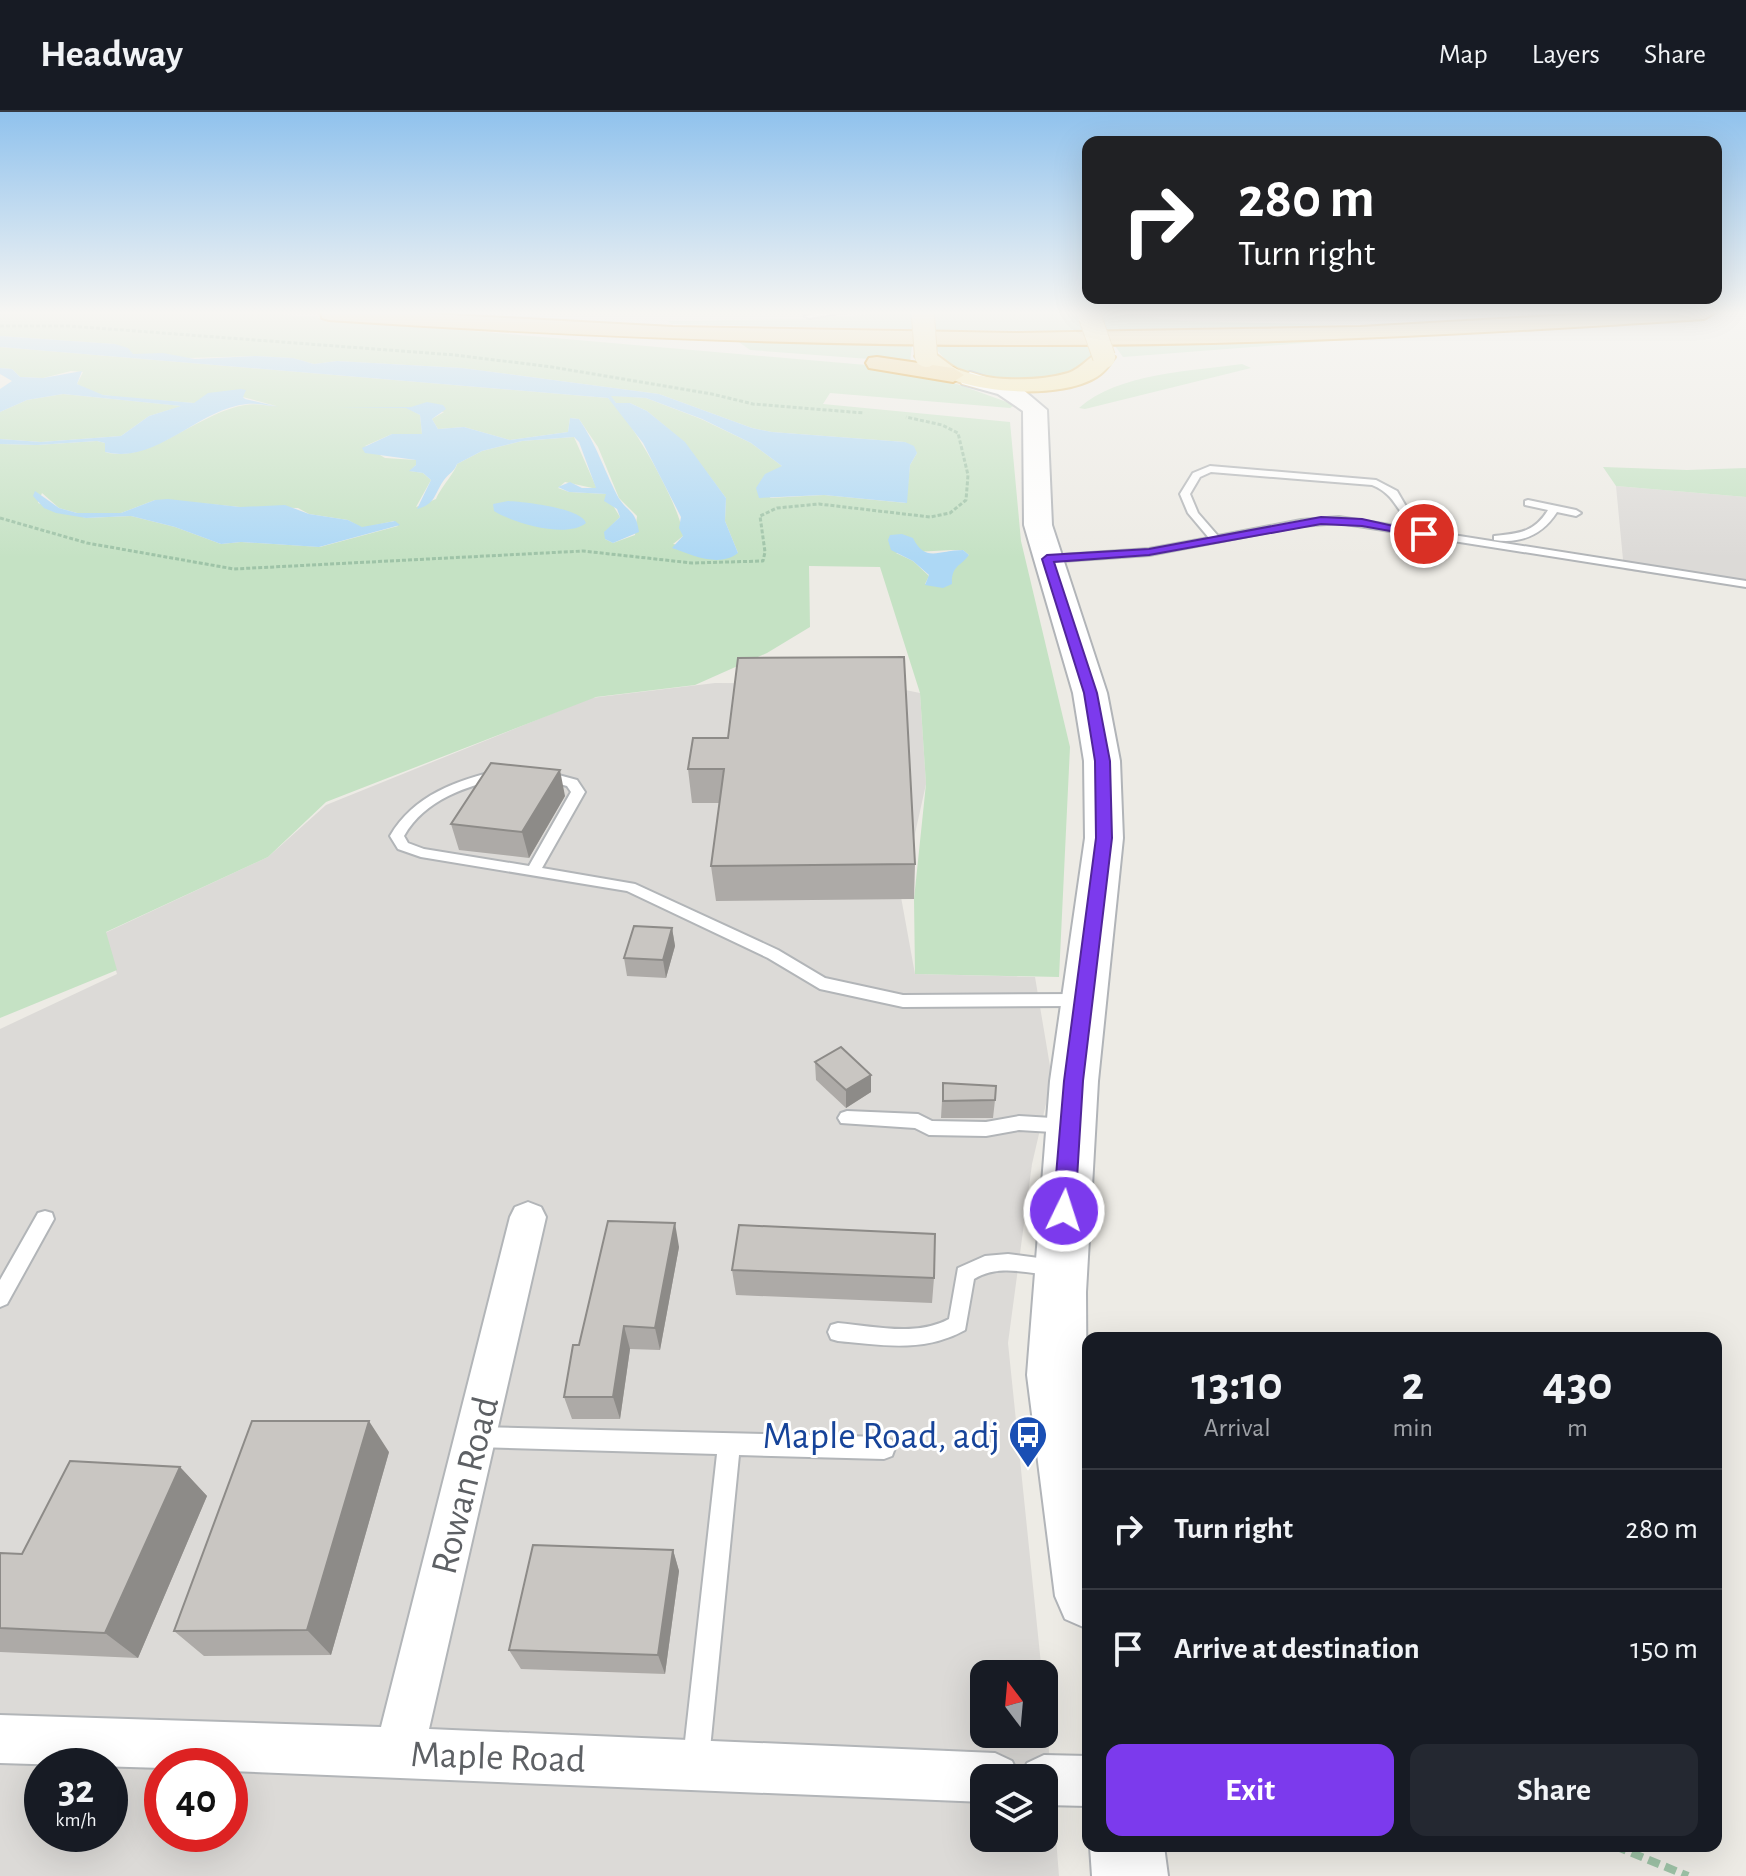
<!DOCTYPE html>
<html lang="en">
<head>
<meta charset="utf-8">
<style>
  :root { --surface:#171b24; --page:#242831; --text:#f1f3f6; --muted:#9ea1a6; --line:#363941; --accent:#7c3aed }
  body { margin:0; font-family:"Alegreya Sans",sans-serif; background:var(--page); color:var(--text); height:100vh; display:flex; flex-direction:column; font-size:30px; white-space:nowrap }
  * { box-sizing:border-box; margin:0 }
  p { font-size:26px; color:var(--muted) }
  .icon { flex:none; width:44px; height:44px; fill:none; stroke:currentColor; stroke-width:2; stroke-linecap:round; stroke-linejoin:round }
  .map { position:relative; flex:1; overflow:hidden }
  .side { position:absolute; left:1082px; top:1220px; width:640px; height:520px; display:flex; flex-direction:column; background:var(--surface); border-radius:16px; box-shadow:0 8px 32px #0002 }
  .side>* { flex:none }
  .hud { position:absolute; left:1082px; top:24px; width:640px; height:168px; border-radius:16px; box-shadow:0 8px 32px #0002; background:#202124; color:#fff; overflow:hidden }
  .needle { width:52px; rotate:344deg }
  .buttons { position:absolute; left:970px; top:1548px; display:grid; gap:16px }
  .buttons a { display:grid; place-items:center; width:88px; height:88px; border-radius:16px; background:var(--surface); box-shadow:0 8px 32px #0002; font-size:40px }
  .speed { position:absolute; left:24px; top:1636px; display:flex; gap:16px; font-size:40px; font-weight:700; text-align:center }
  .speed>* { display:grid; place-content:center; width:104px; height:104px; border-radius:50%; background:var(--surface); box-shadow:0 8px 32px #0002; line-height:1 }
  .speed small { font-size:20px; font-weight:400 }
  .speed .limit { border:12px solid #d22; background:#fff; color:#111 }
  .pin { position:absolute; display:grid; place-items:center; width:68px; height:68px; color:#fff; margin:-34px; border:4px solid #fff; border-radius:50%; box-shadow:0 2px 8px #0007 }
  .me { position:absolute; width:88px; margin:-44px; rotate:4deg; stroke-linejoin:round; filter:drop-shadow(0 0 6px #0008) }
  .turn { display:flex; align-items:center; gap:28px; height:168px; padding:0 24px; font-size:36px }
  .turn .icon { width:104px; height:104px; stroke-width:2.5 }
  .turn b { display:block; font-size:56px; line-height:68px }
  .eta { display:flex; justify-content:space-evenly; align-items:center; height:136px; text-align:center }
  .eta b { font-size:48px; font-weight:700; line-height:56px }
  .action { display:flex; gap:16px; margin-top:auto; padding:16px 24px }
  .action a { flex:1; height:92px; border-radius:16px; background:var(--accent); color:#fff; font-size:32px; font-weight:700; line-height:92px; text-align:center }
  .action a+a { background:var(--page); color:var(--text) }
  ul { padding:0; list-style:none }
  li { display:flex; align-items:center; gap:24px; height:120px; padding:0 24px; border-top:2px solid var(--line) }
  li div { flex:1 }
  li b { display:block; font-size:30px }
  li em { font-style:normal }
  header { display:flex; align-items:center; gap:48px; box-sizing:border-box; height:112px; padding:0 40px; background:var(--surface); border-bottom:2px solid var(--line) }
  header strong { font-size:38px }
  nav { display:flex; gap:44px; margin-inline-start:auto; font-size:28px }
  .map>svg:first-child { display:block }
  .industrial { fill:#dcdad7; fill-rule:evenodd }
  .green { fill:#c5e2c4; fill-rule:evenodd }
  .water { fill:#add8f5 }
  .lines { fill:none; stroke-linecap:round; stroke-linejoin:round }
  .lane-casing { stroke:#b2b5b8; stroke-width:4 }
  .street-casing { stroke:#b2b5b8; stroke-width:4 }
  .secondary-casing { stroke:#b1b4b8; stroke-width:4 }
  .primary-casing { stroke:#e2bc6a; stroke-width:4 }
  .highway-casing { stroke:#d99619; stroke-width:4 }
  .path-far1 { stroke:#9ec3a7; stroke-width:3; stroke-dasharray:4 2; stroke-linecap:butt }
  .path { stroke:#9ec3a7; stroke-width:8; stroke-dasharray:12 6; stroke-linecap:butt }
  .lane { fill:#fff; fill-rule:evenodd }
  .street { fill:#fff; fill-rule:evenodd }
  .secondary { fill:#fff; fill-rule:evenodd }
  .primary { fill:#f6e8b1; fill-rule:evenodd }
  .highway { fill:#f1d798; fill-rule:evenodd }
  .primary-bridge-casing { stroke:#e2bc6a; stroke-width:24; stroke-linecap:butt }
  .primary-bridge { stroke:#f6e8b1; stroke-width:22 }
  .wall { fill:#adaaa7 }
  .shaded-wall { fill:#8d8b88 }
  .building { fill:#c9c6c2; stroke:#8d8b88; stroke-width:2 }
  .route { fill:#7c3aed; stroke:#51269a; stroke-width:2 }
  .labels { text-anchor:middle; stroke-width:6; stroke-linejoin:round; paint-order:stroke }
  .near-transit-label { font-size:38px; fill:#164399; stroke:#fff; text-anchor:end }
  .near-street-label { font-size:38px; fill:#5d6064; stroke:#fff }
</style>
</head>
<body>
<header>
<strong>Headway</strong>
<nav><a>Map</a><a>Layers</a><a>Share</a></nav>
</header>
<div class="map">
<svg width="1746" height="1764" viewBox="0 0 1746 1764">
  <rect width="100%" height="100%" fill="#edebe5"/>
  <!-- industrial -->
  <path class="industrial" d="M1616,374L1746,385V476L1624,458Z
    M715,571L876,572L920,581L926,672L901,785L915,862L1035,865L1052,966L1032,1052L1008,1231L1042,1562H984V1622H1044V1578L1059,1764H0V917L117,862L105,821L268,745L326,693L591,586ZM42,1654H110V1722H42ZM162,1654H230V1722H162ZM984,1666H1044V1726H984Z"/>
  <!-- green -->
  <path class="green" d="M0,199H241L890,255L957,272L1015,293L1010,296L830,281L823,292L1010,310L1021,429L1070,635L1059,865L915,862L914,787L926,672L920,581L880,455L809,454L810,515L767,541L695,573L596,585L326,690L268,745L106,820L117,858L0,906V332L37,333L97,329L105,331V340C148,353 199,300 245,293C255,291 266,294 276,294L243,285L194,291L119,285L96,282L77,272L83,260L71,259L43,266L20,265L12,257L0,256V235L608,286C630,305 682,396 683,424L673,432L738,441L725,409L726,386L684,330L647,299L630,291H616L605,283L646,286L701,307L751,331L782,354L770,386L824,383L906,391L910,353L917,341L905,330L772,320L752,316L659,282L462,256L337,249L314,252L293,246L256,244L188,246L133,242L115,232L0,224ZM406,295L444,300L432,307L438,317L464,315L510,328L568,320L570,306L579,307L598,335L619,386L637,404L635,423L613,431L605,427V420L620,405L606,382L569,380L558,376L565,370L597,377L574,325L522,329L482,339L457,352C456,359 441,375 436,387L416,395L431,368L423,361L410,359L416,353V348L385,346L365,334L392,322H422L420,303ZM42,381L59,396L77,401H121L155,388H168L240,395L298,396L309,402L348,408L362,416L394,409L398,414L320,435L241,430L221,432L175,415L131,404L86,406L38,391ZM952,438H963L969,443L956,450L951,463L925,472L929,464L913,449L896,441Z
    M912,199V217L671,212L668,209L808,207Z
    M934,199H1075L1085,219L933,218Z
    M1098,199L1183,209L1344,213L1107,218Z
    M1369,226L1123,245L1115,234Z
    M739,230L912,234L910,250L750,238Z
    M934,233L1093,234L1090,251C1047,271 962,282 934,233Z
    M1242,252L1251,256L1085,297L1079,296C1118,261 1192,259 1242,252Z
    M63,282L182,294L149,304L121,324L41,330L0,327V300L27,288Z
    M1603,355L1687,358L1746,356V385L1616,374Z"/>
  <!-- water -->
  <path class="water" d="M0,224L115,232L128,236L133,242L163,241L195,247L256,244L293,246L314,252L337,249L462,256L659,282L752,316L772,320L905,330L914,334L917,341L910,353L907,391L824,383L759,386L756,376L765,362L782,354L751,331L702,307L646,286L611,284L616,291H630L647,299L685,330L726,386L725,409L738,441C719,456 692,443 672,436L683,424L679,416L681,405L643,331L608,286L0,235Z
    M0,256L12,257L20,265L43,266L82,259L77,272L103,283L194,291L208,281L241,277L246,278L243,285L245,287L279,295C269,294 257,291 247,292C197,297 157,353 105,340V331L97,329L37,333L0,332V327L41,330L121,324L149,304L181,294L63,282L27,288L0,300V277L12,269L0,262Z
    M427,290L443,293L446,297L432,307L438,317L464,315L510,328L568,320L570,306L579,307C597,334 603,355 617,383C626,400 636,397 639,420L613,431L605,427L604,420L620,405L617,397L604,389L606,382L569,380L558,375L570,370L582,376H596L579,330L574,325L522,329L482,339L457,352C454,360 449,361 444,368C434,382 436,392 417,397L431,368L423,361L409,359L416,353V348L365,341L362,336L392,322H422L420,303L406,296L335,295H411Z
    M35,379L59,396L77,401H121L155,388L168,387L240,395L285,393L309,402L348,408L362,415L395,409L400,413L319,435L241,430L221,432L175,415L131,404L86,406L56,401L44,396L33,384Z
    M508,389C525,390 581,396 586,411C567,427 513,411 494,399L493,392Z
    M902,422L913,426C925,451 939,438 963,438L969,443C961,454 951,454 952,472L943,476L925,473L929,463L913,449L891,438L888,428L890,423Z"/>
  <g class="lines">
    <!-- lane casing -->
    <g class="lane-casing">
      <path id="lane" d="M830,199H853L809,206L805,204Z
        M1210,354L1376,368L1397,379L1411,403L1432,415L1427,418C1393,407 1402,385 1372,373L1211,360L1200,365L1190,382L1198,401L1218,424L1301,408L1339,405L1746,469V475L1339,411L1301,414L1149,443L1047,450L1042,447L1047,444L1149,437L1209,426L1188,401L1180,382L1193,361Z
        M1528,388L1576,398L1581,401L1576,404L1557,400C1542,423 1522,432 1494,428V424C1519,421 1534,421 1548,398L1525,393V389Z
        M501,658L506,659V665C467,674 425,687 404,724L408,731L424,737L529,754L571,680L567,674L535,665V659L540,658L577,668L585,680L542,756L635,772L778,838L825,866L903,883L1082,882L1090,888L1082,894L903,895L820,877L768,846L627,779L421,745L398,737L390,724C414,683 457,668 501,658Z
        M847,999L918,1002L932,1009L986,1010L1019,1004L1069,1007L1075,1009L1078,1014L1075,1019L1069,1021L1019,1018L986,1024L929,1023L915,1016L841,1011L838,1006L841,1001Z
        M45,1099L52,1101L54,1107L7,1192L0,1195V1168L38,1101Z
        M1008,1142L1054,1148L1061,1150L1064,1156L1061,1162L1054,1164C1028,1161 998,1152 974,1167L965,1218C924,1241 882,1233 838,1229L831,1227L828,1220L831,1213L838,1211C873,1214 916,1225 949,1207L958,1156L985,1144Z
        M477,1315L884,1325L892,1328L895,1336L892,1344L884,1347L739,1343L709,1647L705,1656L696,1660L687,1656L683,1647L717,1342L477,1335L469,1332L466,1325L469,1318Z"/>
    </g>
    <!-- street casing -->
    <g class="street-casing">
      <path id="street" d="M528,1090L541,1095L546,1105L429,1617L995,1641L1012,1649L1020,1666H984V1690L230,1659V1654H162V1656L0,1651V1603L381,1615L510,1105L515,1095Z
        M1044,1643L1088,1644V1694L1044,1693V1666H1020L1027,1651Z"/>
    </g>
    <!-- secondary casing -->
    <g class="secondary-casing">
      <path id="secondary" d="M970,260L1021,276L1047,298L1052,413L1107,581L1120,649L1123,726L1098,969L1086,1180L1088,1517L1065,1507L1055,1484L1027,1263L1050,969L1085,726L1084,649L1073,581L1024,413L1023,299L998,282L962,272L959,267Z
        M1090,1734H1164L1168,1764H1092Z"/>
    </g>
    <!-- primary casing -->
    <g class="primary-casing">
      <path id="primary" d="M926,238C938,241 946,252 957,257C988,270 1037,270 1068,261C1083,256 1090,242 1104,239L1115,245C1111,250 1108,256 1103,260C1069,292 943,283 915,244Z"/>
    </g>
    <!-- highway casing -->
    <g class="highway-casing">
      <path id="highway" d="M321,199H379L673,215L1016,221L1360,215L1640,199L1714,201L1704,207C1474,222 1244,234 1013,233C785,233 557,223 329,208L322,206Z
        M877,245L953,256L964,263L953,270L869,256L866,251L869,246Z"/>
    </g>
    <!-- path-far1 -->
    <path class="path-far1" d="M1737,199L1746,202
      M0,214H69L455,243L552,255L712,282L753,292L864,301
      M0,406L87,431L234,457L583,439L692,451L763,449L765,440L760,404L777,396L819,392L930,405L950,401L966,388L968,363L958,321L942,313L906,305"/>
    <!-- path -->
    <path class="path" d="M1615,1734L1688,1764"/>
    <!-- lane -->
    <use href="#lane" class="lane"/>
    <!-- street -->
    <use href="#street" class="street"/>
    <!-- secondary -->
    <use href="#secondary" class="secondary"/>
    <!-- primary -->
    <use href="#primary" class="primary"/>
    <!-- highway -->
    <use href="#highway" class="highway"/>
    <!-- primary-bridge casing -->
    <g class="primary-bridge-casing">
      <path id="primary-bridge" d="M923,205L926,244
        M1090,205L1104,245"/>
    </g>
    <!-- primary-bridge -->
    <use href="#primary-bridge" class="primary-bridge"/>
  </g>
  <!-- wall -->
  <path class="wall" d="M693,626L915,752L914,787L716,789L711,754L720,691H692L688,657Z
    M565,684L529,746L459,738L451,712Z
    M672,816L675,834L666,866L627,864L624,846Z
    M815,950L871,963V980L846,996L816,968Z
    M943,971L995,988L993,1006H941Z
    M679,1135L660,1238L630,1237L620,1307H572L564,1285L579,1233Z
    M732,1158L934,1166L932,1191L736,1183Z
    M389,1340L331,1543L204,1544L174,1519Z
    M180,1355L207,1384L138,1546L0,1540V1441L22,1442Z
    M673,1438L679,1459L665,1562L521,1557L509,1538Z"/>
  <!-- shaded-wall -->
  <path class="shaded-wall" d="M560,658L565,684L529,746L522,720Z
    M672,816L675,834L666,866L663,848Z
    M871,963V980L846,996V978Z
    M675,1111L679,1135L660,1238L655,1216Z
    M624,1214L630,1237L620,1307L613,1285Z
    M369,1309L389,1340L331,1543L307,1518Z
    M180,1355L207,1384L138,1546L105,1521Z
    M673,1438L679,1459L665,1562L658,1543Z"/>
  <!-- building -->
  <path class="building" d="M904,545L915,752L711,754L724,657H688L693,626H728L738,546Z
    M491,651L560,658L522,720L451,712Z
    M634,814L672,816L663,848L624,846Z
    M841,935L871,963L846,978L815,950Z
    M943,971L996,974L995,988L943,989Z
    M608,1109L675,1111L655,1216L624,1214L613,1285H564L573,1233H579Z
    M739,1113L935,1122L934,1166L732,1158Z
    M252,1309H369L307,1518L174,1519Z
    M70,1349L180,1355L105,1521L0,1516V1441L22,1442Z
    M533,1433L673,1438L658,1543L509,1538Z"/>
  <!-- sky -->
  <linearGradient id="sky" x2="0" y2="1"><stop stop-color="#90c2ed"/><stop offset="0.45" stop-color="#f7f6f3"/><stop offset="1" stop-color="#f7f6f3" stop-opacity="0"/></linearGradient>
  <rect width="1746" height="446" fill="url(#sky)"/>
  <!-- route -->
  <path class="route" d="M1321,405L1362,407L1430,422L1424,425L1362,414L1321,412L1149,443L1054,450L1097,581L1110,649L1112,726L1083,969L1075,1099L1072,1106L1064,1108L1057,1106L1053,1099L1064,969L1096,726L1095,649L1084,581L1042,447L1047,443L1149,437Z"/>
  <!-- icons -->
  <defs>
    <g id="bus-pin" transform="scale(2)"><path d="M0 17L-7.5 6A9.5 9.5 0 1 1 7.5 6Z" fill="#1a4fb4" stroke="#fff"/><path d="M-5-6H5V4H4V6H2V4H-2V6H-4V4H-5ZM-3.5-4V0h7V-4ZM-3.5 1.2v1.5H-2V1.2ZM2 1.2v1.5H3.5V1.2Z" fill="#fff"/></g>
  </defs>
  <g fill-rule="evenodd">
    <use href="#bus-pin" x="1028" y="1323"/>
  </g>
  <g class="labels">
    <!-- near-transit labels -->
    <g class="near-transit-label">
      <text x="1000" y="1336">Maple Road, adj</text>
    </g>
    <!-- near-street labels -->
    <g class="near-street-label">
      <text transform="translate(464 1373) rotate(-76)" y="13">Rowan Road</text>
      <text transform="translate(498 1644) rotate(2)" y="13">Maple Road</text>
    </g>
  </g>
</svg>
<div class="buttons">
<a><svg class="needle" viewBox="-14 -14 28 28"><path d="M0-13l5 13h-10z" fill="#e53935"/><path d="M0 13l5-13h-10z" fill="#9ea1a6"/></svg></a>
<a><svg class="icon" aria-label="layers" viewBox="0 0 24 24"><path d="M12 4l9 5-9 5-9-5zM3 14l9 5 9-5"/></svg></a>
</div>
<div class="speed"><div>32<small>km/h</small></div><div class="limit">40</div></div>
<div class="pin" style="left:1424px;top:422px;background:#d93025"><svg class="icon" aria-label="arrive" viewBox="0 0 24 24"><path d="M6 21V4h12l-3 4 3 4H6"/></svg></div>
<svg class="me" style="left:1064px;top:1099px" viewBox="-20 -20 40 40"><circle r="17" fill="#7c3aed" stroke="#fff" stroke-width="3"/><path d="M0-11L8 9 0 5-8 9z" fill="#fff"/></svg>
<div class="hud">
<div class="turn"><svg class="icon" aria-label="right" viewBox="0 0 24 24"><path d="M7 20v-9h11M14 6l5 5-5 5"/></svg><div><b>280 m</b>Turn right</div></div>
</div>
<section class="side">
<div class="eta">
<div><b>13:10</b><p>Arrival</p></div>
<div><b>2</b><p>min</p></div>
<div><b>430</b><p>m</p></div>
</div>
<ul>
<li><svg class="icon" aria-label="right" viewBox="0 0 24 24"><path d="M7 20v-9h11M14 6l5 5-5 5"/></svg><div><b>Turn right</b></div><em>280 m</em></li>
<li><svg class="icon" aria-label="arrive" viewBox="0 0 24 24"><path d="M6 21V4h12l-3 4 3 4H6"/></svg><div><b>Arrive at destination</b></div><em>150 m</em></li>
</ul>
<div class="action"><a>Exit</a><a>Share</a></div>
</section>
</div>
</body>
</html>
